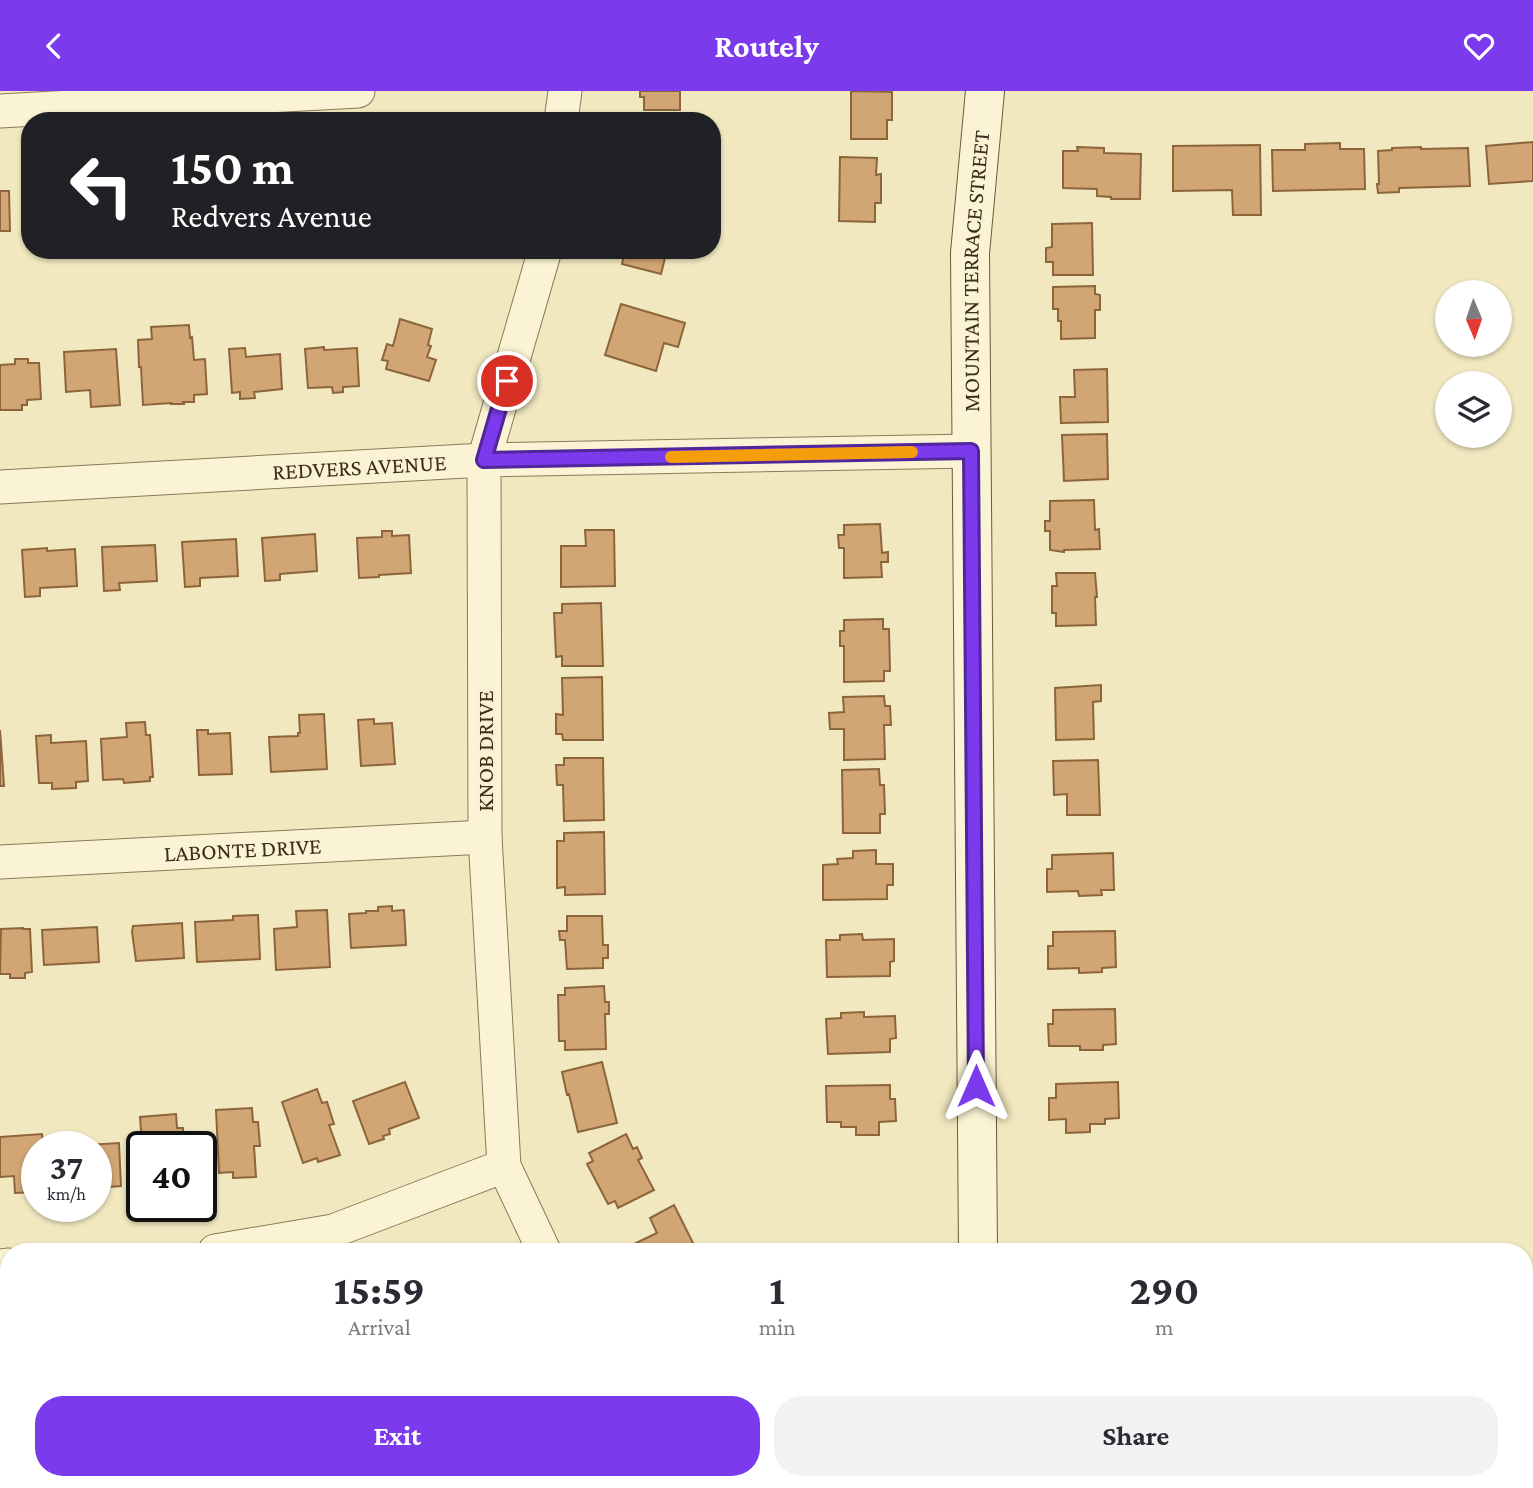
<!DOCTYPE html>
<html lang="en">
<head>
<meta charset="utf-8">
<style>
  :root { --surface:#fff; --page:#f2f2f3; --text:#2b2b33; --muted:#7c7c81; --accent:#7c3aed }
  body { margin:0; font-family:"Crimson Pro",serif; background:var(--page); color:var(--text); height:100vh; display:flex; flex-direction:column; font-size:26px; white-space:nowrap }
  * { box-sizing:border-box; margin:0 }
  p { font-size:23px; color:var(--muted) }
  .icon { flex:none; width:38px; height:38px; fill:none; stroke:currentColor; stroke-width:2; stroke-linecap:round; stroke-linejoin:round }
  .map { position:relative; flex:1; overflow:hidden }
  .drawer { position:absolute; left:0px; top:1152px; width:1533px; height:247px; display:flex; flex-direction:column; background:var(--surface); border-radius:28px 28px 0 0; box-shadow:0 2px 5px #0004 }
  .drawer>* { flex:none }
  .top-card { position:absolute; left:21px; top:21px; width:700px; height:147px; border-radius:28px; box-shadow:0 2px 5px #0004; background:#202124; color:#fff; overflow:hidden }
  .needle { width:46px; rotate:178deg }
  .buttons { position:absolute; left:1435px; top:189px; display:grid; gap:14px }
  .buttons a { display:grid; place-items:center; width:77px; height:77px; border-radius:50%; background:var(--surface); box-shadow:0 2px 5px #0004; font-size:35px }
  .speed { position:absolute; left:21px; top:1040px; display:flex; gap:14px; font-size:35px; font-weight:700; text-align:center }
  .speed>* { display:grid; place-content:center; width:91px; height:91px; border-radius:50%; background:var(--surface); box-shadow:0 2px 5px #0004; line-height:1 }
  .speed small { font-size:18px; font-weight:400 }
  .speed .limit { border:4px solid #111; border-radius:10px; background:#fff; color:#111 }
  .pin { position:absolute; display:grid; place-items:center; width:60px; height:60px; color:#fff; margin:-30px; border:4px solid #fff; border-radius:50%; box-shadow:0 2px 7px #0007 }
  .me { position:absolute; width:77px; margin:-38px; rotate:0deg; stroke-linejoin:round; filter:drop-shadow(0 0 5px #0008) }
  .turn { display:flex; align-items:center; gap:24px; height:147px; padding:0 35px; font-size:32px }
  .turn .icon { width:91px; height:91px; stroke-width:2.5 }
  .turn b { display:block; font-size:49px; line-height:60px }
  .eta { display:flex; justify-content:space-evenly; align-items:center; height:119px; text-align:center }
  .eta b { font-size:42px; font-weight:700; line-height:49px }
  .cta { display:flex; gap:14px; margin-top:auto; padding:14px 35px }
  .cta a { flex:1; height:80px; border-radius:28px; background:var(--accent); color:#fff; font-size:28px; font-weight:700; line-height:80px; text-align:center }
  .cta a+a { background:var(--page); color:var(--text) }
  header { display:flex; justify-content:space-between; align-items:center; height:91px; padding:0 35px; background:var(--accent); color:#fff; font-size:32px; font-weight:700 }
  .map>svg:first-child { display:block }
  .building { fill:#d1a674; stroke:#8c653b; stroke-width:2 }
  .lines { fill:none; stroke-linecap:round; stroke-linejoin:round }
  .street-casing { stroke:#8b7957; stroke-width:35 }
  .secondary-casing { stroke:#6d5a3a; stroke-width:40 }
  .street { stroke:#fbf4d4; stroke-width:33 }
  .secondary { stroke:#fbf4d4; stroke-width:38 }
  .route-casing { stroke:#51269a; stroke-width:18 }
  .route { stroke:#7c3aed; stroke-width:12 }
  .slow { stroke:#f59e0b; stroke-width:12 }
  .labels { text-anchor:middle; stroke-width:5; stroke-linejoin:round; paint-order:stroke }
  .street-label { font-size:23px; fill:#3a2e1c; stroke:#f8f1d0 }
</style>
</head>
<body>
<header><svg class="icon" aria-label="back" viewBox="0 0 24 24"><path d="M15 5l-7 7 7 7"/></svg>Routely<svg class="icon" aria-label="heart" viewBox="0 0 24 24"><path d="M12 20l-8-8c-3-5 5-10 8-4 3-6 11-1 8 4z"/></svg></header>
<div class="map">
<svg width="1533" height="1397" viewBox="0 0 1533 1397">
  <rect width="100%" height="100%" fill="#f1e8c0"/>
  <!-- building -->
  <path class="building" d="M640,0H680V19H644V6H640Z
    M851,0L892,1V29H887V48H851Z
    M1533,51V90L1489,93L1486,55Z
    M1340,52V58H1364L1365,98L1273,100L1272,59H1305V53Z
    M1260,54L1261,124H1233L1232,99L1173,100V55Z
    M1077,56L1104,57V62L1141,63L1140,108H1111V106L1097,105V98L1063,97V60H1078Z
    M1421,56V58L1468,57L1470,95L1399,97V101L1378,102L1377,93H1379L1378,60L1392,59V57Z
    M840,66L877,67L876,84L881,83V112H875V131L839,130Z
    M30,93V137H26L24,94Z
    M0,100H9L10,140H0Z
    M1092,132L1093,184H1053V171H1046V157L1052,156V133Z
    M625,159H667L661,183L622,173Z
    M1095,195V203L1100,204V219H1095V247L1061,248V230H1058V218H1053V196Z
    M621,213L685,232L678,256L664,252L656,280L605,264Z
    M400,228L432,238L428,254L431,255L427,266L436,269L429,290L386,278L388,270L382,269L387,253L393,255Z
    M189,234L190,247L192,246L194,269L205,268L207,303L194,304V311H183L184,313H171V312L143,314L141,276H139L138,249L152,248L151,236Z
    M324,256V259L357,257L359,295L343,296V301L333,302L332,296L308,297L305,258Z
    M245,257L246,266L280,263L282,298L254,301L255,307L240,308V301L232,302L229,258Z
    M116,258L120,314L91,316L90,299L66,301L64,261Z
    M15,268H28V272H39L41,308L27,309V314H22V319H0V274L15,273Z
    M1107,278L1108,331L1061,332L1060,306H1075L1074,279Z
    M1107,343L1108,388L1064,390L1062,344Z
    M1094,409L1095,439L1099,438L1100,458L1064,459V461L1050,459V440H1045V430H1050V410Z
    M880,433L882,462L888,461V471H881L882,486L844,487V457H839L838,444H844V434Z
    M585,439H614L615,495L561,496V455H586Z
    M382,440H392V445L409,444L411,482L379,484V486L359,487L357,447L382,446Z
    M315,443L317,480L280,483V489L265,490L262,447Z
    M236,448L238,485L200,487V495L185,496L182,451Z
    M155,454L157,490L119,492L120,499L104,500L102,456Z
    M47,457V460L75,458L77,495L40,497V505L25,506L22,459Z
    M1056,482H1095L1097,506H1095L1096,534L1056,535V522H1052V495H1057Z
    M601,512L603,575H562V565L556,566L554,522H562V513Z
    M883,528V538H889L890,580H884V590L844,591V555H840V540H844V529Z
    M602,586L603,649H563L562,643H556V623L563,624L562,587Z
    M1101,594V610L1093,611L1094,648L1056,649L1055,597Z
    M884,605L885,615H890L891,634H884L885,668L844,669V638H830L829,622L844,621L843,606Z
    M324,623L327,678L271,681L269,646L298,645V642H300L299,624Z
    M374,628V633L392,632L395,673L361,675L358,629Z
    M145,631L146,644H150L153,686H150V690L124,692L123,688L103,689L101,648L127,646L126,632Z
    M0,639L4,695H0Z
    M197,639H208V643L230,642L232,683L199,684Z
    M51,644V652L86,650L88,690L76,691V697L52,698V692H39L36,645Z
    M564,667H603L604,729L564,730L563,694H557L556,674H564Z
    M1098,669L1100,724H1067V703L1054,704L1053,670Z
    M879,678L880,694H884L885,723H880V742H843L842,679Z
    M604,741L605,803L565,804V796L557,797V750H564V742Z
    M876,759V773H893V794H887V808L823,809V774L838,773L837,768L853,767V760Z
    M1113,762L1114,799H1101L1102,804L1079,805L1078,800L1047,801V778H1052V764Z
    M392,815V820L404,819L406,854L351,857L349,823L366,822V820H378V816Z
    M327,819L330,876L276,879L274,838L297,836L296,820Z
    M258,824L260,868L197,871L195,831L233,829V825Z
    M567,825H602L603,854H608V867H603V877L567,878L565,849H560L559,840H567Z
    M182,832L184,867L136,870L132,841L133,835Z
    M97,836L99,871L44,874L42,839Z
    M23,837V838H30L32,881L25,882V887H10V883H0L1,838Z
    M1115,840L1116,876L1102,877V881L1079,882V877L1048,878V855H1053V841Z
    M862,843L863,849L894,848V870L890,871V885L827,886L826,849H840V844Z
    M604,895L605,911H609V923H605L606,958L565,959V950H559L558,904H565V897Z
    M1115,918L1116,953L1103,954V959H1080V955H1049L1048,933H1053V919Z
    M864,921V926L895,925L896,947L890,948V961L828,963L826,928L841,927V922Z
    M602,971L617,1032L578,1041L569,1003L567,1004L562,981Z
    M405,991L419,1027L389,1038L390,1043L383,1045L384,1048L369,1053L353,1010Z
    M1118,991L1119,1027L1105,1028V1033H1090V1041L1066,1042V1028L1049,1029V1007H1056V993Z
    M890,994V1008H895L896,1030L879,1031V1044H856V1036H841V1031H827L826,995Z
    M317,998L322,1012L327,1011L334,1033L329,1034L340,1064L318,1071L317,1067L303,1072L282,1011Z
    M252,1017L253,1031H258L260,1055H254L256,1086L233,1087V1081L219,1082L216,1019Z
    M176,1023L177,1037H183L184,1055H142L140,1026Z
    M42,1043L43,1055H37V1101L15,1102L14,1085L0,1086V1046Z
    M626,1043L633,1058L637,1056L642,1067L638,1069L654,1099L618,1117L615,1110L608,1113L587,1073L593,1070L589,1062Z
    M119,1052L121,1095L96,1097V1055H70Z
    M674,1114L697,1160H640L636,1152L657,1142L650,1127Z
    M0,1245H9V1291L0,1292Z
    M338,1390H352V1397H338Z
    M356,1390H383V1396L402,1395V1397H356Z
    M421,1390H469V1397H422Z
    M504,1390H556V1397H504Z
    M850,1390H886V1397H851Z
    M1053,1390H1121V1397H1053Z"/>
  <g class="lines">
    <!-- street casing -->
    <g class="street-casing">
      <g id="street">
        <path d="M0,20L358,0"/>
        <path d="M561,30L565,0"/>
        <path id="s1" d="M0,396L484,369L971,360"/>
        <path id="s2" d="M0,771L485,746"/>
        <path d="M215,1160L333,1140L504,1075"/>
        <path d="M544,1160L504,1075L485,746L484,369L545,159"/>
        <path d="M0,1175L9,1174"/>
        <path d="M628,1390L629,1397"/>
      </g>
    </g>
    <!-- secondary casing -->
    <g class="secondary-casing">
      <g id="secondary">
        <path id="s3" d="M978,1160L970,162L985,0"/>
        <path d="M979,1390V1397"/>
      </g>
    </g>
    <!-- street -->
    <use href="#street" class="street"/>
    <!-- secondary -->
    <use href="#secondary" class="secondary"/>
  </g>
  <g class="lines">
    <!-- route casing -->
    <g class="route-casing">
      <path id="route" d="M507,290L484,369L971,360L976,995"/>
    </g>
    <!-- route -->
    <use href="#route" class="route"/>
    <!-- slow -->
    <path class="slow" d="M671,366L912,361"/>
  </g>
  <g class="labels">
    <!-- street labels -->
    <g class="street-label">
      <text dy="8" stroke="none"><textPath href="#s3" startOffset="980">MOUNTAIN TERRACE STREET</textPath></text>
      <text dy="8" stroke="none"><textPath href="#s1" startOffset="360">REDVERS AVENUE</textPath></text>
      <text transform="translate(485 660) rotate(-90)" y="8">KNOB DRIVE</text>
      <text dy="8" stroke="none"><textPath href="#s2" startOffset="243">LABONTE DRIVE</textPath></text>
    </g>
  </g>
</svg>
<div class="buttons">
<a><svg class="needle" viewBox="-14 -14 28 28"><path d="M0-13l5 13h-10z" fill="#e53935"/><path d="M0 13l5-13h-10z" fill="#7c7c81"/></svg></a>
<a><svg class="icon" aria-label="layers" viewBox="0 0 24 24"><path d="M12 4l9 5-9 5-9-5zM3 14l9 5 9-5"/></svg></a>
</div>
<div class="speed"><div>37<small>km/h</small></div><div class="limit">40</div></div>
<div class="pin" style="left:507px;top:290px;background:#d93025"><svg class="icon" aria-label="arrive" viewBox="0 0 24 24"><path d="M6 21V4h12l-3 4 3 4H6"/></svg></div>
<svg class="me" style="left:976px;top:995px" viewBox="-20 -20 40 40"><path d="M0-17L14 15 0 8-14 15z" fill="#7c3aed" stroke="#fff" stroke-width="4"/></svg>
<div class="top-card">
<div class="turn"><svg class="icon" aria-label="left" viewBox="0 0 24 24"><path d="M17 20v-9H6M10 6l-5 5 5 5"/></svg><div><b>150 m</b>Redvers Avenue</div></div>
</div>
<section class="drawer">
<div class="eta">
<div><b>15:59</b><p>Arrival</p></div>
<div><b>1</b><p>min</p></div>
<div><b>290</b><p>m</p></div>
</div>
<div class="cta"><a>Exit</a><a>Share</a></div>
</section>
</div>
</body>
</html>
